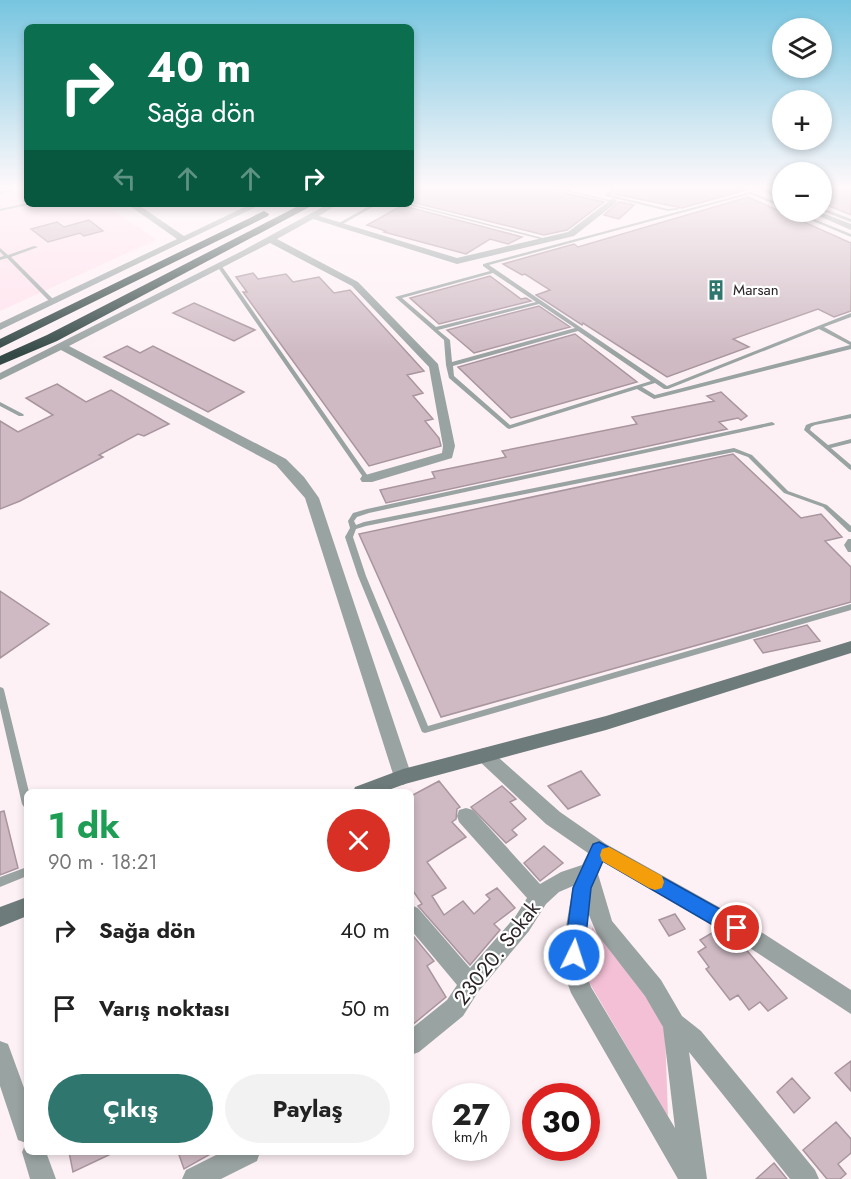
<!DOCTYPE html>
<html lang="tr">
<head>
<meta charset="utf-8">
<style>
  :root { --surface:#fff; --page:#f2f2f2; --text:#222; --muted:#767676; --accent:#2f766f }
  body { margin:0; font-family:Jost,sans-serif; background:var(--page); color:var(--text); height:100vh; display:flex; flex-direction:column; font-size:22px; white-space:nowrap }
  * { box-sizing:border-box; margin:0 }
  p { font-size:20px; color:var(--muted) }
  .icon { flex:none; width:33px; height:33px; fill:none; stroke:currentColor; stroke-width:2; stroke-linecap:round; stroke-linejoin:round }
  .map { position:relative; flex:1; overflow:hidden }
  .side { position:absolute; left:24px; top:789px; width:390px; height:366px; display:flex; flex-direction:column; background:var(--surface); border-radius:9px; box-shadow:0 3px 9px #0003 }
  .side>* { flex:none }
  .banner { position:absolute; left:24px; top:24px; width:390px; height:183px; border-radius:9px; box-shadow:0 3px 9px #0003; background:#0b6e4f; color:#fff; overflow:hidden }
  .controls { position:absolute; left:772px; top:18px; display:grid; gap:12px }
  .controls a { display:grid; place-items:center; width:60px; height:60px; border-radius:50%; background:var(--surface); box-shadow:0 3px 9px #0003; font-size:30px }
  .speed { position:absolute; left:432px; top:1083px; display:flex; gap:12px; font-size:30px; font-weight:700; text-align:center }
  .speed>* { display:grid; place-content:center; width:78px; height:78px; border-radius:50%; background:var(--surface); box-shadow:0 3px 9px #0003; line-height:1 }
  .speed small { font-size:15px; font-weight:400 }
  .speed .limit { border:9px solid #d22; background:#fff; color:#111 }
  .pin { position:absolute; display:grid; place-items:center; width:51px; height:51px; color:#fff; margin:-26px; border:3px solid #fff; border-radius:50%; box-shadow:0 2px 6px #0007 }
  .me { position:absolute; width:66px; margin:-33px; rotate:4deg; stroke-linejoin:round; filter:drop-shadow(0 0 4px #0008) }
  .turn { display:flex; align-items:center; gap:21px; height:126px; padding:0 24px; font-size:27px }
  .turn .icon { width:78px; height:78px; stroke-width:2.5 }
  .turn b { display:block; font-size:42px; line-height:51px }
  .lanes { display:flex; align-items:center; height:57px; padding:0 24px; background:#0003; justify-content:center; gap:30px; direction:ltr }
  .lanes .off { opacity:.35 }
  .round { display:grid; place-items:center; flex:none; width:63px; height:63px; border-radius:32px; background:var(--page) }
  .summary { display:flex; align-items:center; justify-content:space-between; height:102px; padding:0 24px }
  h1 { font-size:36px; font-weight:700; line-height:45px; color:#1e9e55 }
  .cta { display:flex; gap:12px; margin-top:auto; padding:12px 24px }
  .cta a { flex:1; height:69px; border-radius:36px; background:var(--accent); color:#fff; font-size:24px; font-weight:700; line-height:69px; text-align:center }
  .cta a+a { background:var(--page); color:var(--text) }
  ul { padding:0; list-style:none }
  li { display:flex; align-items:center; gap:18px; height:78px; padding:0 24px }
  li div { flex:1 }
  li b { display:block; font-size:22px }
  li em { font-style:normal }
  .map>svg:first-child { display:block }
  .built { fill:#ffe1ed }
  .green { fill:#f4c0d6 }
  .building { fill:#cfbac3; stroke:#a9959d; stroke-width:1.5 }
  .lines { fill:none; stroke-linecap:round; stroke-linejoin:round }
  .lane { fill:#99a3a2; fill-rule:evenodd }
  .street { fill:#99a3a2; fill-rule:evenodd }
  .secondary { fill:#6d7c7a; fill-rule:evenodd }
  .highway { fill:#344946; fill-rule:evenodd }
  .route { fill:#1a73e8; stroke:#114b97; stroke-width:1.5 }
  .slow { fill:#f59e0b }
  .labels { text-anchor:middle; stroke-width:4.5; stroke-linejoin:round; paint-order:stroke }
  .far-poi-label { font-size:15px; fill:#2c2427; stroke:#fff; text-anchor:start }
  .near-street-label { font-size:21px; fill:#2c2427; stroke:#fff }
</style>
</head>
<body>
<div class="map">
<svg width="851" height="1179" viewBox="0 0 851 1179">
  <rect width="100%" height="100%" fill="#fef1f6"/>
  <!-- built -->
  <path class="built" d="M0,189H27V204H105L156,240L0,311Z"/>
  <!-- green -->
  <path class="green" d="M592,927L655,1008L665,1032L668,1117L586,977Z"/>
  <!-- building -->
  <path class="building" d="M411,189H554L555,191L604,202L567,230L544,235L411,202Z
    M620,189H749L682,208L615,194Z
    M830,189H851V215L822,203V191Z
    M748,197L851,243V311L834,317L818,309L733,339L749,347L667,377L583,323L582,325L536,295L550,290L525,274L522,275L503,264L574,244L578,247Z
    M619,202L634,205L619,219L604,215Z
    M403,205L404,206L522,237L508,244L490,239L466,254L384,232L386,231L367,225Z
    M89,220L103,231L84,236L80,233L48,242L31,229L57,222L64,227Z
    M253,273L258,279L286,274L293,282L319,277L334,293L350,290L424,371L407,375L423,393L413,396L433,419L425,421L439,438L441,446L369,466L243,292H247L236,277Z
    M490,276L521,299L526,298L531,301L439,324L410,298Z
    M194,303L255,330L234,341L173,313Z
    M539,306L570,327L474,353L447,330Z
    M575,334L637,382L511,418L458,367Z
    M127,346L140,353L153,346L244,392L208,412L104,357Z
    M57,384L86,402L111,390L169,424L144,436L138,434L99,455L103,457L20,501L0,509V421L18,432L53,415L26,398Z
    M721,392L747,416L741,420L738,418L719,422L727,429L386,503L380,490L435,478L432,472L506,457L502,451L637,424L632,417L714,401L707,396Z
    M733,454L801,518L821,514L842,537L825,541L851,567V602L441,717L359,534Z
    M0,591L49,624L0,658Z
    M807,625L820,641L763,653L754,640Z
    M581,771L600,795L568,809L548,786Z
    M439,781L460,807L457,809L456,819L452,822L466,837L427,862L446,888L432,896L444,915L463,901L474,914L490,899L486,895L497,888L515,908L494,924L500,930L470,965L418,906L422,904L411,888V796Z
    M502,786L516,799L510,802L526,819L512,830L517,835L506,843L471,807Z
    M4,811L18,868L0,875V812Z
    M544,846L563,863L540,881L524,863Z
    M675,914L685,929L669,936L659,920Z
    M717,930L744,947L787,998L768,1011L760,1002L749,1010L738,995L730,1000L706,969L709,967L698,952L706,947L700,940Z
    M414,937L434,961L427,966L446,997L411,1026V939Z
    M851,1061V1091L835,1073Z
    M792,1078L810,1098L794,1113L777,1092Z
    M836,1122L851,1139V1153L838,1164L846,1174L840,1179H827L803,1150Z
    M69,1152H115L73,1172Z
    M178,1152H214L184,1169Z
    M774,1163L787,1179H756Z"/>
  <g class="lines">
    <!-- lane -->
    <path class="lane" d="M14,189H20L0,194V192Z
      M556,189H562L614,201L612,202Z
      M614,189H618L610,195L668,209L678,208L680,209L668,211L605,196V194Z
      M751,192L783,205V208L751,194L489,265L667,386L851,313V317L824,327L851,342V349L654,399L637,389L509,429L507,428L449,378L446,365L444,340L395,297L490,271L483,266V264ZM493,273L536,302L436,327L402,298ZM539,304L575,328L452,362L450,340L438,330ZM819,329L850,345L655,395L642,387L655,383L664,389H668ZM578,331L651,381L510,425L454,376L453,366Z
      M27,203V204H29L28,205L0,211V209Z
      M373,204H378L341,225L337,224Z
      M405,204H411L550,240L548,241Z
      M822,208L851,219V222L822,211Z
      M792,212H796L851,234V237Z
      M34,246L38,247L11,257L55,301V303H51L7,258L0,260V257L4,256L0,252V248L8,255Z
      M217,265H221L370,479L369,480H365L217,266Z
      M0,402L23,414L24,415L23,416H19L0,406Z
      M851,414V418L815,425L811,427L810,430L828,445L851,439V443L831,448L851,465V470L849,469L804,430L806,425L811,423Z
      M772,422L775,424L774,425L369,513L357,517L354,521L356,525L364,522L734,448L752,455L788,491L827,505L851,526V532H849L823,507L784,493L748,457L734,452L366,526L356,529L353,537L366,576L428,726L851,604V610L425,733L422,732L358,576L345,537L350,528L348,521L353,513L367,509Z
      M848,539H851V552H848L844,545Z
      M0,687L3,688L4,690L29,792H27V808L24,807L22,804L0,708Z
      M27,867V876L0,887V877Z"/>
    <!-- street -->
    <path class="street" d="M757,189H767L783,195V200Z
      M613,198L617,201L616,203L574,236L457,264L313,219L277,239L358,282L438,364L455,446L452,458L372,482H362L360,479L362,476L442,453L443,446L429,367L352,286L270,243L69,346L286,459L304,477L319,498L412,777L409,782L403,785L397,782L394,777L305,498L276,465L61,350L0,380V373L242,251L328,204H338L319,216L457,258L568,232Z
      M127,204H137L184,236L251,204H262L0,330V323L177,239Z
      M810,212H820L851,224V230Z
      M484,748L490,750L560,812L606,844L744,921L851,990V1014L730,935L603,862L598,874L612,921L661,980L682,1016L701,1031L815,1170L819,1179H790L689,1052L707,1179H678L571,993L563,971L564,938L573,886L559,892L546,904L529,931L478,992L463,1016L419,1052L411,1055V1029L447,1000L457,985L411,930V905L418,908L470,968L515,917L527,898L459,822L457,816L459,810L466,808L473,810L540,884L561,872L582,865L588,853L546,824L478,760L475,755L478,750ZM588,913L597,934L645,996L663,1027L675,1128L591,987C582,963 584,939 588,913Z
      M0,1041L8,1044L27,1096V1152H46L56,1179H30L22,1152L26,1143L18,1140L0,1086Z
      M222,1152H260L257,1161L221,1179H182L186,1170Z"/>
    <!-- secondary -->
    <path class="secondary" d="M851,641V653L606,730L405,784L383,792H353L355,787L403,769L606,716Z
      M27,897V916L0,927V907Z"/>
    <!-- highway -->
    <path class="highway" d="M302,204H315L57,341L0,365V356L47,335Z
      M264,211L269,214L268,216L0,348V339Z"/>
  </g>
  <!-- sky -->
  <linearGradient id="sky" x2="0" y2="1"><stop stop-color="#77c5e0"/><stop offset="0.53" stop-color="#fff9fb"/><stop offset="1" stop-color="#fff9fb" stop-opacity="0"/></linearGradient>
  <rect width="851" height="354" fill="url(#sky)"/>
  <!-- route -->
  <path class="route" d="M599,842L743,922L746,928L743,935L737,937L730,935L603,861L591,888L584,955L581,961L574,964L567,961L564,955L573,888L593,844Z"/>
  <!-- slow -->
  <path class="slow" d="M609,847L662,876L664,882L662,888L655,890L649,888L602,861L600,855L602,849Z"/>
  <!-- icons -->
  <defs>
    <g id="building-bare" transform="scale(1.62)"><path d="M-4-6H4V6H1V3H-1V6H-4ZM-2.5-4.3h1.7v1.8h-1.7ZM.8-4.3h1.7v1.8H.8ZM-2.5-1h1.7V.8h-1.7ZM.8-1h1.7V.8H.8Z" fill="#2f766f" stroke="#fff" stroke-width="2.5" paint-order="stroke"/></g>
  </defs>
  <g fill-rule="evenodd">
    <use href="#building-bare" x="716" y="290"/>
  </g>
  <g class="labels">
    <!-- far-poi labels -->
    <g class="far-poi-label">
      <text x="733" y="295">Marsan</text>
    </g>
    <!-- near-street labels -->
    <g class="near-street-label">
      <text transform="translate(497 953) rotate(-52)" y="7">23020. Sokak</text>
    </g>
  </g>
</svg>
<div class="controls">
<a><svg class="icon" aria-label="layers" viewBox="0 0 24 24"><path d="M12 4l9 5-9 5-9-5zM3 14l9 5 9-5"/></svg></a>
<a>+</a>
<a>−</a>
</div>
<div class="speed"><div>27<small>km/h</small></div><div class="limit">30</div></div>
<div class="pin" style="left:737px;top:928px;background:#d93025"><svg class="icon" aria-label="arrive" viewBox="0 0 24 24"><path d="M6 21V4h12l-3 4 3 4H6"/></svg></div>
<svg class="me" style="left:574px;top:955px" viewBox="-20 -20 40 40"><circle r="17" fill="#1a73e8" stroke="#fff" stroke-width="3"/><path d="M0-11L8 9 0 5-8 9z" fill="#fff"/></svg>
<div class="banner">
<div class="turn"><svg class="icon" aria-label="right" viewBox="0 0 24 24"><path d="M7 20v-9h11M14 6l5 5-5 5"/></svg><div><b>40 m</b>Sağa dön</div></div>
<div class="lanes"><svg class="icon off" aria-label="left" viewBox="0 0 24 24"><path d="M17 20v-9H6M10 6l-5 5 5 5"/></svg><svg class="icon off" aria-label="ahead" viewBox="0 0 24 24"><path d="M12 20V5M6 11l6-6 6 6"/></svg><svg class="icon off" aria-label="ahead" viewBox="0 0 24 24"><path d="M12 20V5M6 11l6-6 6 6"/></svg><svg class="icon" aria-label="right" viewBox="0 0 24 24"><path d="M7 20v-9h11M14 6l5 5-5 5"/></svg></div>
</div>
<section class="side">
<div class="summary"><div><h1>1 dk</h1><p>90 m · 18:21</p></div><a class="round" style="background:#d93025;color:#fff"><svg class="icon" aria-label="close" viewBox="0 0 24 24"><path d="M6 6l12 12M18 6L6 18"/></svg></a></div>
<ul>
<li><svg class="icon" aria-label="right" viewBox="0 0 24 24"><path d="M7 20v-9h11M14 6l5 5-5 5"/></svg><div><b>Sağa dön</b></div><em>40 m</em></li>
<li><svg class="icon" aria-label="arrive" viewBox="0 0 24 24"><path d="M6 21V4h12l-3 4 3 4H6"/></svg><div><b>Varış noktası</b></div><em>50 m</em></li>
</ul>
<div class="cta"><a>Çıkış</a><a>Paylaş</a></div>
</section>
</div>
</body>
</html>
